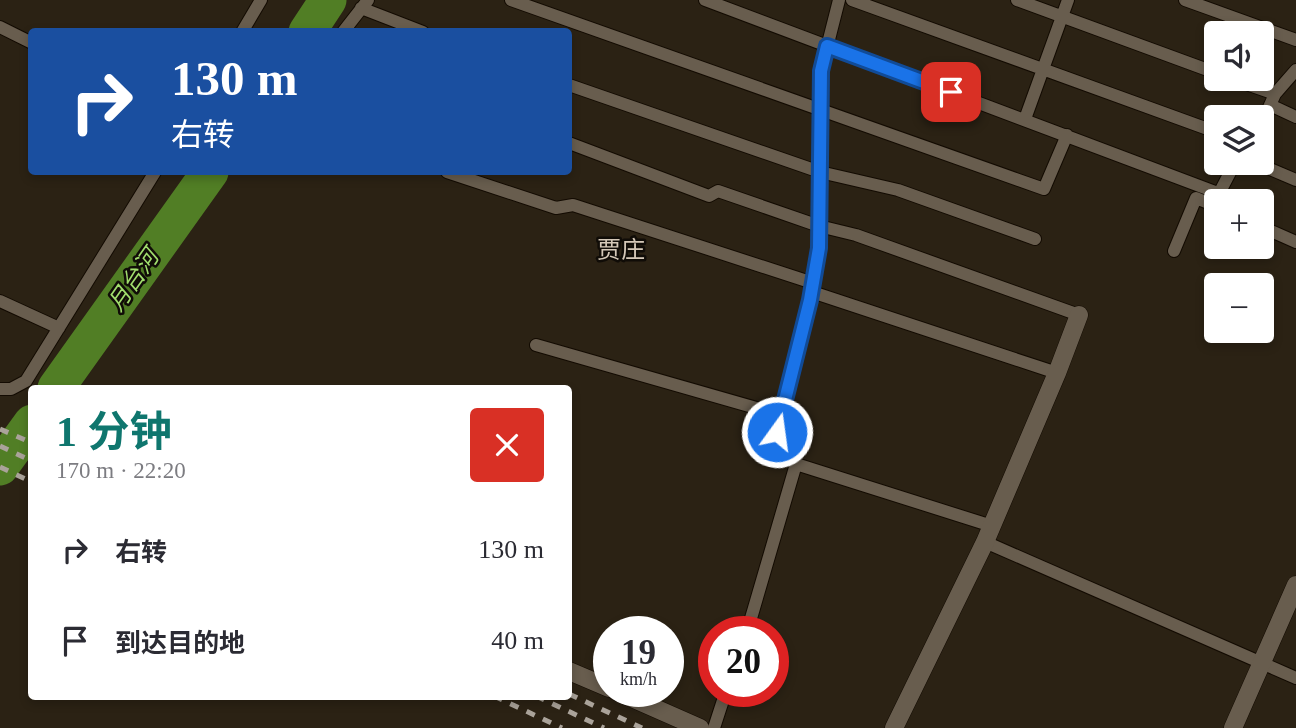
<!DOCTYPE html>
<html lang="zh">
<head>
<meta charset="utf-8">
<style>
  :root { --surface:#fff; --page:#f2f2f3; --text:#2b2b33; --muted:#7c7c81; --accent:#0f766e }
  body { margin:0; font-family:"Times New Roman","Noto Sans SC",serif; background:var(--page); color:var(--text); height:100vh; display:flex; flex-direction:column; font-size:26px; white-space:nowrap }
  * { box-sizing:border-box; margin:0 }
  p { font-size:23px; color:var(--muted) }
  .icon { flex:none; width:38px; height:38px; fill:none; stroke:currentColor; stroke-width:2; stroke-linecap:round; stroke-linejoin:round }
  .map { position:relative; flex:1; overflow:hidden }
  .details { position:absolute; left:28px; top:385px; width:544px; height:315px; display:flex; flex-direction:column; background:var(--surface); border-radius:7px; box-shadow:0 4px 10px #0003 }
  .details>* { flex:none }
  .guide { position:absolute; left:28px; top:28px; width:544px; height:147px; border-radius:7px; box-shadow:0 4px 10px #0003; background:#1a4fa0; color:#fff; overflow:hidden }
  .buttons { position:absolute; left:1204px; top:21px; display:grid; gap:14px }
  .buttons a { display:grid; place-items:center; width:70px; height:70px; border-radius:7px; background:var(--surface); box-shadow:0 4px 10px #0003; font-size:35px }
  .speed { position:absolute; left:593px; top:616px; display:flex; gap:14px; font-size:35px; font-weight:700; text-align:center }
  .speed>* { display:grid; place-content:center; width:91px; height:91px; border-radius:50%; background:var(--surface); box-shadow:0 4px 10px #0003; line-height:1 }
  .speed small { font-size:18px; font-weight:400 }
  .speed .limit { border:10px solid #d22; background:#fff; color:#111 }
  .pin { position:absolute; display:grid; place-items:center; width:60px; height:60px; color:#fff; margin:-30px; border-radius:14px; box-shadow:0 4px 10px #0006 }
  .me { position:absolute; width:77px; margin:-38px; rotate:14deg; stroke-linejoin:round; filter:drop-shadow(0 0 5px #0008) }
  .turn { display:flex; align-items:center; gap:24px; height:147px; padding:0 28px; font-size:32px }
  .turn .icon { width:91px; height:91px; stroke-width:2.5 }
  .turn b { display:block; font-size:49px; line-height:60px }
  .round { display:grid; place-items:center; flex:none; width:74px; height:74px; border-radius:7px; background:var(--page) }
  .head { display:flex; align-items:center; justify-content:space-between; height:119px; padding:0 28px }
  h1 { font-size:42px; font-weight:700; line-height:52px; color:var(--accent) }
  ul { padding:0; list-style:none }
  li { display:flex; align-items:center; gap:21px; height:91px; padding:0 28px }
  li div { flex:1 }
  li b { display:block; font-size:26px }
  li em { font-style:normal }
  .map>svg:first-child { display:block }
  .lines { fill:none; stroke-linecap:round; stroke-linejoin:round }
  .river { stroke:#517e25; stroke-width:37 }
  .lane-casing { stroke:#130b02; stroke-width:14 }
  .street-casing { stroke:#130b02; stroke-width:19 }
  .lane { stroke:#685d4e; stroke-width:12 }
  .street { stroke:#685d4e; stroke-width:18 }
  .rail { stroke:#aaa39a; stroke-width:5; stroke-dasharray:9 9; stroke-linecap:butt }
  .route-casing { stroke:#114b97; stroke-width:18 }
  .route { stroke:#1a73e8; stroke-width:12 }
  .labels { text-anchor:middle; stroke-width:5; stroke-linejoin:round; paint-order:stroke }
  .water-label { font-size:23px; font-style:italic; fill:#a1de6d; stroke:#100c07 }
  .quarter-label { font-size:24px; fill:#d5c8b8; stroke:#100c07 }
</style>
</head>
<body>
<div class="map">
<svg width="1296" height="728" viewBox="0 0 1296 728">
  <rect width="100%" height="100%" fill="#2b2214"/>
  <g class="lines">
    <!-- river -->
    <path class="river" d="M307,32L328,0
      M56,388L210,172
      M0,467L32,423"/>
    <!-- lane casing -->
    <g class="lane-casing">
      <path id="lane" d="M511,0L1044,189L1067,135
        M705,0L1218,193L1213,205L1216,207
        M839,0L821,71L819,248L810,300L777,432C779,447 784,454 796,464L992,526
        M852,0L1216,132
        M1017,0L1216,73
        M1185,0L1296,40
        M361,8L423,32
        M0,27L32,43
        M242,32L261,0
        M343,32L368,0
        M1232,79L1275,94
        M569,85L820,172L898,190L1035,239
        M1270,105L1296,117
        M1025,119L1068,0
        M1262,123L1275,94L1296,70
        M569,143L709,196L718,191L819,226L856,235L1079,315
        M1256,163L1296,180
        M447,172L556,208L573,205L813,283
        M1262,227L1296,242
        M1174,251L1196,198L1213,205L1235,163
        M812,292L1057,373
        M0,301L59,328
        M536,345L781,415
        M0,389H11L26,381L155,172
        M985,542L1296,678
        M747,632L796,464
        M714,728L726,691"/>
    </g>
    <!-- street casing -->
    <g class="street-casing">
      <path id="street" d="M569,671L609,688
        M616,691L700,728
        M894,728L985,542L1057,373L1079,315
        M1233,728L1296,585"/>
    </g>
    <!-- lane -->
    <use href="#lane" class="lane"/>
    <!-- street -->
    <use href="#street" class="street"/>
    <!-- rail -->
    <path class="rail" d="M0,429L32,443
      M0,446L32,461
      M0,467L32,482
      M569,694L642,728
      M494,696L562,728
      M536,696L604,728"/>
  </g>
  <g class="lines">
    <!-- route casing -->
    <g class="route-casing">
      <path id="route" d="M777,432L810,300L819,248L821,71L827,46L951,92"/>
    </g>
    <!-- route -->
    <use href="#route" class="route"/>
  </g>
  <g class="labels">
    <!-- water labels -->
    <g class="water-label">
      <text transform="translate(133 280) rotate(-55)" y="8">月台河</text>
    </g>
    <!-- quarter labels -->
    <g class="quarter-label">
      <text x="621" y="258">贾庄</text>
    </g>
  </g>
</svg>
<div class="buttons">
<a><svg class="icon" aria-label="sound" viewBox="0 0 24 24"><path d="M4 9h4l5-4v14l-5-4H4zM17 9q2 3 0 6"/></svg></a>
<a><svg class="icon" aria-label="layers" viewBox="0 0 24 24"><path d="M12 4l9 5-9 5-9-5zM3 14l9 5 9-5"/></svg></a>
<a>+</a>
<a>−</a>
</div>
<div class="speed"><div>19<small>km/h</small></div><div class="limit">20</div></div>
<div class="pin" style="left:951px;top:92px;background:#d93025"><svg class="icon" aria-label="arrive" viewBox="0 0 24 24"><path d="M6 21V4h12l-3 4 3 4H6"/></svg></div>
<svg class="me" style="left:777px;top:432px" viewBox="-20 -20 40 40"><circle r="17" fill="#1a73e8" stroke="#fff" stroke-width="3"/><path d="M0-11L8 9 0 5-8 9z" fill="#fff"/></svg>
<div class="guide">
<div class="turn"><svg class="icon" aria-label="right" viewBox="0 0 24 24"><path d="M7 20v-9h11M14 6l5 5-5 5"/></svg><div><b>130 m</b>右转</div></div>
</div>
<section class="details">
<div class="head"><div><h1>1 分钟</h1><p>170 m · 22:20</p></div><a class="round" style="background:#d93025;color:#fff"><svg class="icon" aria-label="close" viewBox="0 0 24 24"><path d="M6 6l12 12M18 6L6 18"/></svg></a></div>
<ul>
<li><svg class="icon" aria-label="right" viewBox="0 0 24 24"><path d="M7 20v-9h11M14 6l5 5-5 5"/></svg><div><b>右转</b></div><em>130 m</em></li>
<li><svg class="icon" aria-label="arrive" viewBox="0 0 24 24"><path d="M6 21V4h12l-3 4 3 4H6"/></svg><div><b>到达目的地</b></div><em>40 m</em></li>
</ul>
</section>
</div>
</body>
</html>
